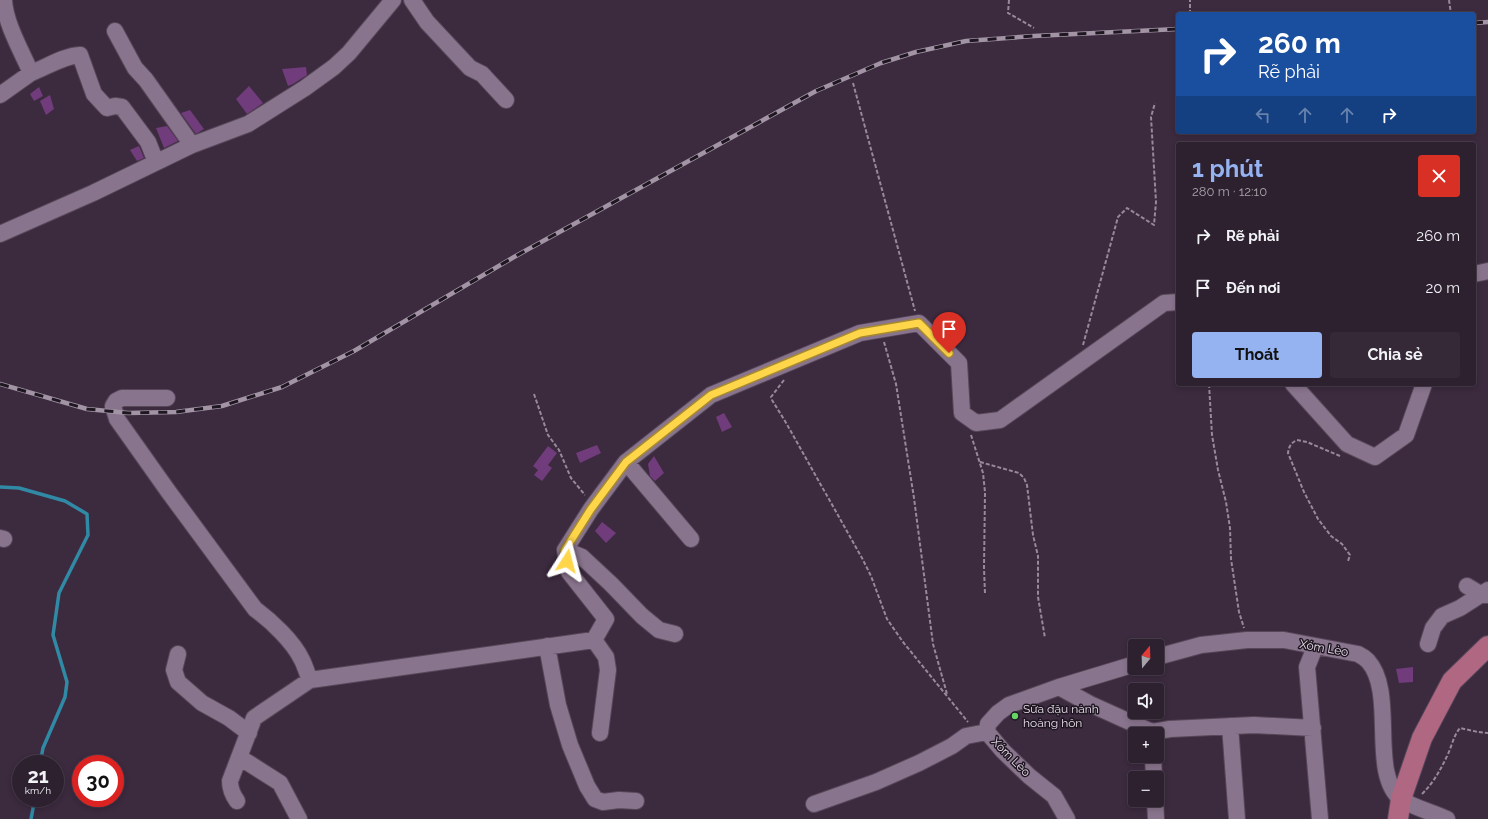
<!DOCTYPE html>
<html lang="vi">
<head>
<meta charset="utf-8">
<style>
  :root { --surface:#2d202f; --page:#352837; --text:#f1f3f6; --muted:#a7a3aa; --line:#483e4b; --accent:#95b2f1 }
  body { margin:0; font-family:Raleway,sans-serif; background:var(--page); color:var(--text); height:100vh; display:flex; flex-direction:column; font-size:15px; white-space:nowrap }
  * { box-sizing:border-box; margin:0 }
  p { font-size:13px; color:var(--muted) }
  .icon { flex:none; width:22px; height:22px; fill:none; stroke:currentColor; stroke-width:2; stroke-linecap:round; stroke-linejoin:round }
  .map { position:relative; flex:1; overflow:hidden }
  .side { position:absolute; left:1176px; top:142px; width:300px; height:244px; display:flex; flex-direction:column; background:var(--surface); border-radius:4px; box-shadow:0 2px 6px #0003,0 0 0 1px var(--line) }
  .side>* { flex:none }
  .banner { position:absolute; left:1176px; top:12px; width:300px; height:122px; border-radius:4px; box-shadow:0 2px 6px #0003,0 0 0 1px var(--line); background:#1a4fa0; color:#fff; overflow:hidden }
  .needle { width:26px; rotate:19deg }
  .controls { position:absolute; left:1128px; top:639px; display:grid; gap:8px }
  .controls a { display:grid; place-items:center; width:36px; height:36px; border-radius:4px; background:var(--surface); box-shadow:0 2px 6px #0003,0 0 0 1px var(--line); font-size:20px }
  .speed { position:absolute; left:12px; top:755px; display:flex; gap:8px; font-size:20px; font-weight:700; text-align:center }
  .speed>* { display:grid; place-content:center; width:52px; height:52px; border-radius:50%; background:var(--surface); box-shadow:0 2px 6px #0003,0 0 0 1px var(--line); line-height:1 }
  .speed small { font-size:10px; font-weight:400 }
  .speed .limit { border:6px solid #d22; background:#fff; color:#111 }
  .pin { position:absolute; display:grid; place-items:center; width:34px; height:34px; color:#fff; margin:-41px -17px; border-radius:50% 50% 50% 0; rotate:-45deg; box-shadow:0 0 4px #0007 }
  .pin .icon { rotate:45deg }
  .me { position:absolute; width:44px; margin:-22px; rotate:9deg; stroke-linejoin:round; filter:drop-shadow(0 0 3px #0008) }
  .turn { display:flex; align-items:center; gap:14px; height:84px; padding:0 16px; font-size:18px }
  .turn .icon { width:52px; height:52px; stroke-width:2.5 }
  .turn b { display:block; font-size:28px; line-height:34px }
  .lanes { display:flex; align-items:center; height:38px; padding:0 16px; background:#0003; justify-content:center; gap:20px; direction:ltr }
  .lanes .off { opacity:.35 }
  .round { display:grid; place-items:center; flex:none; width:42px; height:42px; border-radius:4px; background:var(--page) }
  .overview { display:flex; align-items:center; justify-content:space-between; height:68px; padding:0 16px }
  h1 { font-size:24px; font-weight:700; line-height:30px; color:var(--accent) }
  .button { display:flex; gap:8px; margin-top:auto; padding:8px 16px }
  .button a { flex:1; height:46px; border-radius:4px; background:var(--accent); color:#111; font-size:16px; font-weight:700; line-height:46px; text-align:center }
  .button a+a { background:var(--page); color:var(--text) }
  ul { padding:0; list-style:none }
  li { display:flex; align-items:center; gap:12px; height:52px; padding:0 16px }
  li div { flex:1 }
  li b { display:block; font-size:15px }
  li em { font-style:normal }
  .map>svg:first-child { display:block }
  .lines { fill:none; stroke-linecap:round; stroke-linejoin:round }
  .stream { stroke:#318aa5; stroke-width:3.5 }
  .building { fill:#713c7b }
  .minor-casing { stroke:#574759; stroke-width:18 }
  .major-casing { stroke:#574759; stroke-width:22 }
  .path { stroke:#98899a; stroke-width:2; stroke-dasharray:4 2; stroke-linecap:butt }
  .minor { stroke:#89748d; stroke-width:16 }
  .major { stroke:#af6782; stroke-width:20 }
  .rail-casing { stroke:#a294a5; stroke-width:4.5 }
  .rail { stroke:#1e1620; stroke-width:3; stroke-dasharray:9; stroke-linecap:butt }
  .route-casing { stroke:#a68a30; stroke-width:10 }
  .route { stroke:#ffd54a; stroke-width:7 }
  .poi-dot { fill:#65d467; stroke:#1e1620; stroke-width:1.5 }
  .labels { text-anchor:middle; stroke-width:3; stroke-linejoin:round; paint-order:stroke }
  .street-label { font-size:12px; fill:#eadeec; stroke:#1e1620 }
  .poi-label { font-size:12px; fill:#eadeec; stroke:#1e1620; text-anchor:start }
</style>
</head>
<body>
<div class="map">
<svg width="1488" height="819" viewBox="0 0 1488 819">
  <rect width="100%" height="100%" fill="#3c2a3f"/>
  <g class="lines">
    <!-- stream -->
    <path class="stream" d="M0,487L19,488L65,501L87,514L88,535L59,593L53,635L67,682L65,697L43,748L40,764
      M31,819L35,798"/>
  </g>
  <!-- building -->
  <path class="building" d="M306,67L307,75L293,84L288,86L282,69Z
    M249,86L263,103L247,114L236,99Z
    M39,87L43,96L34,101L30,94Z
    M50,95L54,109L46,115L40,101Z
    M190,110L204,129L196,134L181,113Z
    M167,126L178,141L164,148L156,128Z
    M139,146L144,158L137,161L130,150Z
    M724,413L732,427L722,432L716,417Z
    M597,445L601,453L580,463L576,453Z
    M548,446L557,453L548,465L552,468L542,481L534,475L538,470L533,466Z
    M654,456L664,473L655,481L650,476L648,464Z
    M602,522L616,533L606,543L595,531Z
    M1413,667V682L1399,683L1396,669Z"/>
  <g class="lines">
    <!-- minor casing -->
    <g class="minor-casing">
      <path id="minor" d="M4,0C5,23 22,52 31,73C47,67 63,56 80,55L94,94L107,108L115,106L122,107L148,142L156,162
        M412,0L427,22L470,68L482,74L506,100
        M115,31L135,68L146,80L192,145
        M0,95L31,73
        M0,234L93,193L192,145L248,124L305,88L334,67L349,53L393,0
        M1474,274L1488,271
        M1293,384L1347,444L1375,457L1406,435L1424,384
        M167,398H122L116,401L113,406L117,419L168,491L255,609C271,621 293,641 302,660C305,666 307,673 310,680
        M626,462L691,539
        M0,538L4,539
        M565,550L582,557L611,584L642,616L659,630L675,634
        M1467,586L1482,595H1488
        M594,640L606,657L608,670L600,733
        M1428,644L1433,628L1442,616L1460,608L1488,590
        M547,646L558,705L570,745L587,786L595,799L603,802L619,800L636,801
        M1315,647L1307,667L1320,819
        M178,654L174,670L178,682L202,703L229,718L249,733
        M1157,657L1201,645L1247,640H1284L1358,654C1362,656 1366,659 1368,661C1397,693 1368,775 1402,800C1413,807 1434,813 1447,819
        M1059,687L1090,704L1152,732L1170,729L1254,725L1313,728
        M1230,726L1237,819
        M1153,756L1154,778
        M239,757L280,783L299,819
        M1155,800L1156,819
        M237,801C232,794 230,789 230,781L254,718L310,680L594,640L606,619L569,572L565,550L591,509L626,462L711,395L860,333L919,323L959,363L962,413L976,423L1000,420L1164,303L1178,302
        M814,804L876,782L919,763L952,746L966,736L987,732
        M1067,819L1054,796L1029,776L1003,751L987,732L988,724L998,713L1009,705L1059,687L1135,664"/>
    </g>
    <!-- major casing -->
    <g class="major-casing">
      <path id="major" d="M1398,819L1401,799L1422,738L1452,681L1488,646"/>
    </g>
    <!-- path -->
    <path class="path" d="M1009,0L1008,13L1034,28
      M1449,0L1451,14
      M1190,14V0
      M853,83L915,311
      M884,342L896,384L914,498L933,644L947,694
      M1083,345L1118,217L1127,208L1154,225L1156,202L1151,117L1155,103
      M784,380L771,397L772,400L785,421L862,558L871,576L887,619L903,642L968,722
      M1209,384L1212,435L1218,470L1226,502L1230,528L1231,559L1239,612L1244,628
      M534,394L548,435L559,450L571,478L585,495
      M971,435L983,473L985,492L984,568L985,594
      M1340,456L1307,442L1297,440C1291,443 1289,446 1288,453L1304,492L1318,519L1331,536L1342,544L1350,555L1348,561
      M980,462L1019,473L1024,478L1027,485L1033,535L1038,556V597L1045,638
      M1422,794C1434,782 1441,769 1448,754C1452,745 1454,735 1460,728L1478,732L1488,733"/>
    <!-- minor -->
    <use href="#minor" class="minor"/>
    <!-- major -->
    <use href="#major" class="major"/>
    <!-- rail casing -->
    <g class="rail-casing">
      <path id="rail" d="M1474,23L1488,22
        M0,384L87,409L128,413L176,412L222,406L282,387L354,351L514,257L816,91L881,63L916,52L966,41L1034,36L1178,29"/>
    </g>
    <!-- rail -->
    <use href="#rail" class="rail"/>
  </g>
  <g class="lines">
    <!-- route casing -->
    <g class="route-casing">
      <path id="route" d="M567,561L565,550L591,509L626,462L711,395L860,333L919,323L949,353"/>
    </g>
    <!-- route -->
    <use href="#route" class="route"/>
  </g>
  <!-- markers -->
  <circle class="poi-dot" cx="1015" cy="716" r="4"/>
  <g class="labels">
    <!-- street labels -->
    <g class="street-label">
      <text transform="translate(1324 648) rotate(10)" y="4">Xóm Lèo</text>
      <text transform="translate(1011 757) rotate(45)" y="4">Xóm Lèo</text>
    </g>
    <!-- poi labels -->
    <g class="poi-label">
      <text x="1023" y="713">Sữa đậu nành<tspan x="1023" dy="14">hoàng hôn</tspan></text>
    </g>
  </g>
</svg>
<div class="controls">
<a><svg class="needle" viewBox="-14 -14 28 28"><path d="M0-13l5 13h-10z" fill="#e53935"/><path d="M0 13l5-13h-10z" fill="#a7a3aa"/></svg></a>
<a><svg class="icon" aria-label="sound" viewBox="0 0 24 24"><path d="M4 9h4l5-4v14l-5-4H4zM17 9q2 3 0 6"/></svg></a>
<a>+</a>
<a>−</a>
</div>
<div class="speed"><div>21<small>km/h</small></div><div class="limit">30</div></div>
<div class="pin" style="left:949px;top:353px;background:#d93025"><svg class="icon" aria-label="arrive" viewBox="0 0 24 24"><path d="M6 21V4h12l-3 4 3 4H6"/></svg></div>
<svg class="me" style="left:567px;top:561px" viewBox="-20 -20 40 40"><path d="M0-17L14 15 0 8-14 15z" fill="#ffd54a" stroke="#fff" stroke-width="4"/></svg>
<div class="banner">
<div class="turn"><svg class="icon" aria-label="right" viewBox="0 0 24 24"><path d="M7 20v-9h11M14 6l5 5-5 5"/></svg><div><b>260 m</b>Rẽ phải</div></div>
<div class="lanes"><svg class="icon off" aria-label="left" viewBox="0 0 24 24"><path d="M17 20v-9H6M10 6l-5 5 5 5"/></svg><svg class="icon off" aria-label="ahead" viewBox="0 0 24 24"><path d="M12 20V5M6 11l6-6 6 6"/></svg><svg class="icon off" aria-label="ahead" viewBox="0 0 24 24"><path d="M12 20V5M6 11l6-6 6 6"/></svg><svg class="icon" aria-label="right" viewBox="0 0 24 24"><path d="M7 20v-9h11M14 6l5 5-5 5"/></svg></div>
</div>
<section class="side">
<div class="overview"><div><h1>1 phút</h1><p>280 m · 12:10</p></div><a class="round" style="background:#d93025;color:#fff"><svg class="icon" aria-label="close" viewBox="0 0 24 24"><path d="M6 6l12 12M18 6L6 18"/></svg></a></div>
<ul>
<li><svg class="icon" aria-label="right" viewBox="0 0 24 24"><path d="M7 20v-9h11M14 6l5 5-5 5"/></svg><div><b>Rẽ phải</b></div><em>260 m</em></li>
<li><svg class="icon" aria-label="arrive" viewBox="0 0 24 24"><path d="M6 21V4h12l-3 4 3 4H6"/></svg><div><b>Đến nơi</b></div><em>20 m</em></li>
</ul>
<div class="button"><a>Thoát</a><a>Chia sẻ</a></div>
</section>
</div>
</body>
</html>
